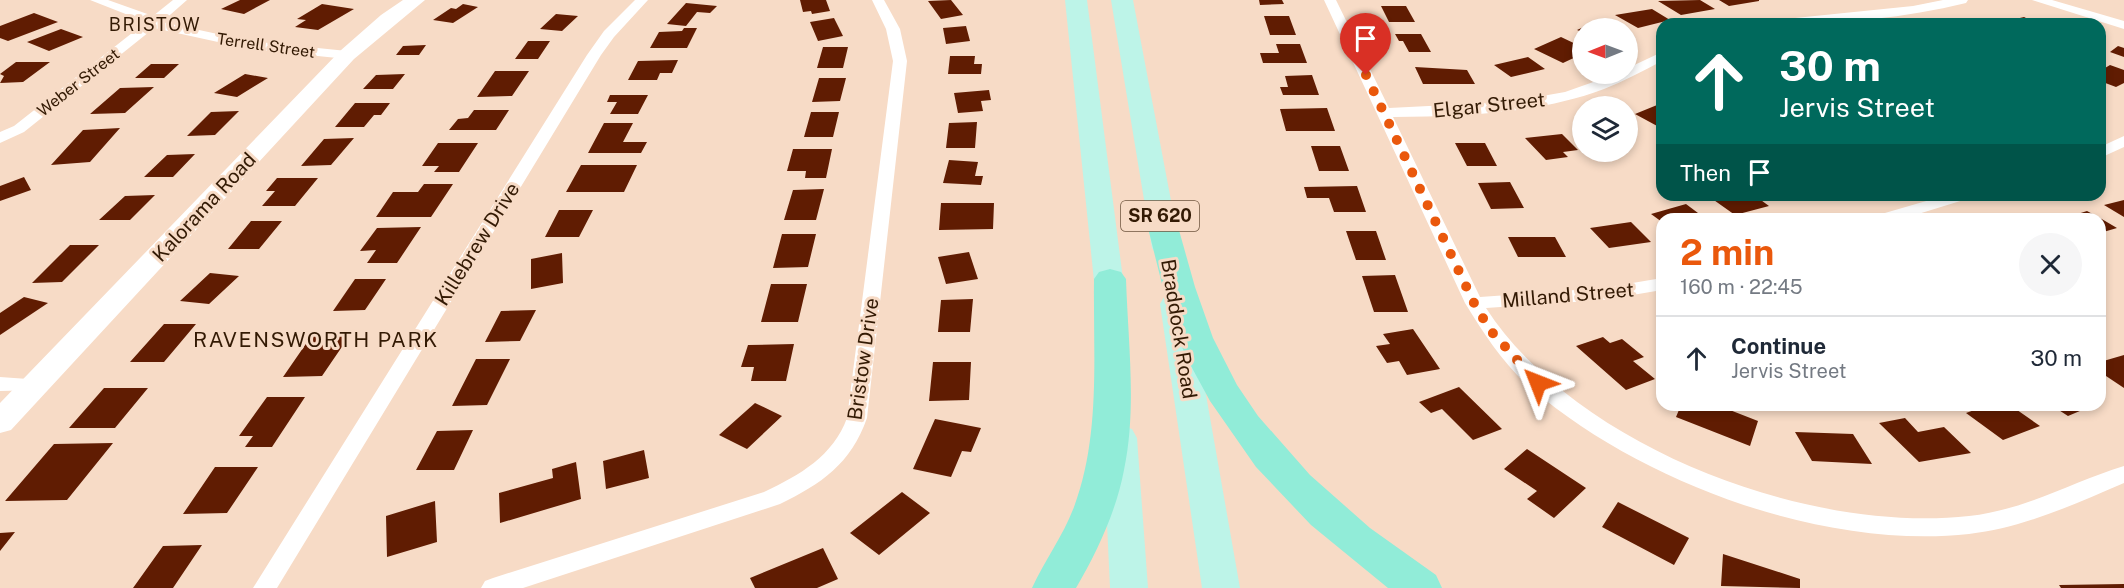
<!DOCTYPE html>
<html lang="en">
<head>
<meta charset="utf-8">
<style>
  :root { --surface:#fff; --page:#f6f6f7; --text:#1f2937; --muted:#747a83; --line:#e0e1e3; --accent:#ea580c }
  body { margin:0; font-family:"Public Sans",sans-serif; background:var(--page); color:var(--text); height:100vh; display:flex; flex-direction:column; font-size:22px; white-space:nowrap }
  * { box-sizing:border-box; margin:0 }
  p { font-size:20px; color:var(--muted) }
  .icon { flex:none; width:33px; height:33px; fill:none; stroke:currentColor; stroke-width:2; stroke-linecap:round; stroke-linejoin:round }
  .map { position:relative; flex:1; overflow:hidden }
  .details { position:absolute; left:1656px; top:213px; width:450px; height:198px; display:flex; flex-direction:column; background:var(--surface); border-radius:18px; box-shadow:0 3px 9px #0003 }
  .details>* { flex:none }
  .top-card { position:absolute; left:1656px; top:18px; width:450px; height:183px; border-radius:18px; box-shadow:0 3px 9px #0003; background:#00695c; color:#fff; overflow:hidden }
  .needle { width:39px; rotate:269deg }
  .controls { position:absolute; left:1572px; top:18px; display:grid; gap:12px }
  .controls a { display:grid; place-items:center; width:66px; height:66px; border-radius:50%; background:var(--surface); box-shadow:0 3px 9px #0003; font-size:30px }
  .pin { position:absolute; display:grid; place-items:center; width:51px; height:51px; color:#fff; margin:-62px -26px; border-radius:50% 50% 50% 0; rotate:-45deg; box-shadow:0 0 6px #0007 }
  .pin .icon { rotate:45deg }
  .me { position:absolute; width:66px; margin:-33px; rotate:315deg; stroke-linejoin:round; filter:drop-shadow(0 0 4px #0008) }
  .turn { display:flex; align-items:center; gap:21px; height:126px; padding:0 24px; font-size:27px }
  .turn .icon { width:78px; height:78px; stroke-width:2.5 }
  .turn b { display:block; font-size:42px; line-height:51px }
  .then { display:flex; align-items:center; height:57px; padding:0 24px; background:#0003; gap:12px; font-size:22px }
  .round { display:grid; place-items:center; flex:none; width:63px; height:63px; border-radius:32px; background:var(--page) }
  .summary { display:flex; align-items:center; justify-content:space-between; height:102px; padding:0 24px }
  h1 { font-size:36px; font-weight:700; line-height:45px; color:var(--accent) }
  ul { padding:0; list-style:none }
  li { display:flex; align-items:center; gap:18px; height:84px; padding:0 24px; border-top:2px solid var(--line) }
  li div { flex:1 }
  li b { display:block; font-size:22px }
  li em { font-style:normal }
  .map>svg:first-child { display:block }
  .building { fill:#601c02 }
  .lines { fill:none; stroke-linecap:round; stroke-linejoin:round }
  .street { fill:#fff; fill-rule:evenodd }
  .secondary { fill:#fff; fill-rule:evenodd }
  .primary { fill:#bdf4e8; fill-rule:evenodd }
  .highway { fill:#91ecd8; fill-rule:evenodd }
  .route { stroke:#ea580c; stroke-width:10; stroke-dasharray:0 18 }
  .labels { text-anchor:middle; stroke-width:6; stroke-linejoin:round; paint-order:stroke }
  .far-street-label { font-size:16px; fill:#331a04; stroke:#f7dbc6 }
  .far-neighbourhood-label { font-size:18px; letter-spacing:1.5px; fill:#331a04; stroke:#f7dbc6 }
  .shield { fill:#f7dbc6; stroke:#6e543e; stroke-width:1.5 }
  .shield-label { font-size:18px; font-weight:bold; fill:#331a04 }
  .street-label { font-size:20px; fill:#331a04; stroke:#f7dbc6 }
  .neighbourhood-label { font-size:21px; letter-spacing:1.5px; fill:#331a04; stroke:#f7dbc6 }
</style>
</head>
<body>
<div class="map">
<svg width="2124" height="588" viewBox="0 0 2124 588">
  <rect width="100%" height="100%" fill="#f7dbc6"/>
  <!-- building -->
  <path class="building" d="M240,0H270L244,14L221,9Z
    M800,0H826L830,11L812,14L811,11L803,12Z
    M951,0L963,15L941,19L928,1Z
    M1259,0H1282L1284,4L1260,5Z
    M1700,0L1715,9L1681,15L1658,1Z
    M1719,0H1759V1L1729,6Z
    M686,3L717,6L710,13L697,12L686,26L667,24Z
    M322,4L354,9L318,30L295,27L306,20L297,19Z
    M463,4L478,7L453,23L433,20L451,8L456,9Z
    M1381,6H1406L1415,22H1389Z
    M1652,9L1670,20L1638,28L1615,15Z
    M34,13L58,22L8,41L0,38V26Z
    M556,14L578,16L562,31L540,29Z
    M1264,16H1289L1296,35H1270Z
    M2024,17L2038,24H1999V23Z
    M834,18L843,36L818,41L810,22Z
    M1599,20L1619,28H1582V32L1577,30Z
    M966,26L970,41L946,44L943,28Z
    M684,28H697L687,48H650L659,32L682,31Z
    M61,29L83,37L49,51L27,42Z
    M1395,34H1421L1431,52H1409L1403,41H1399Z
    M1561,37L1582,47V54L1563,63L1534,49Z
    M528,41H550L538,59H515Z
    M1276,44H1300L1307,63H1263L1260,53H1279Z
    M426,45L419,55H396L403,46Z
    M2118,46L2124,48V57L2110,52Z
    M823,47H848L843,68H817Z
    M950,56H975L974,64H982L981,74H948Z
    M1528,57L1545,69L1511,77L1494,65Z
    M678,60L672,73H660L657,80H628L638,61Z
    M16,62H50L23,82L0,83L4,76L0,74Z
    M151,64H179L164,78H135Z
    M2110,65L2124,70V83L2116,87L2100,81V71Z
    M1415,67L1467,70L1475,84H1423Z
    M495,71H529L512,96L477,97Z
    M245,74L268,78L237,97L214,93Z
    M405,74L393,89H363L376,75Z
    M1312,75L1319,95H1283L1280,87H1288L1285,76Z
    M819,78H846L840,101L812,102Z
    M154,87L125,113L90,114L120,88Z
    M989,90L991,100L981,101L983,111L958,113L954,93Z
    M610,95H648L638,114H610L617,102H607Z
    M355,103H390L381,115H374L364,127H335Z
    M1662,103V125L1659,127L1635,114Z
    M1327,108L1335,131H1286L1280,109Z
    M474,110H509L496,130H449L458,119L468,118Z
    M239,111L215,135L187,136L211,112Z
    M811,112H839L833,137H804Z
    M977,122L975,148H946L949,123Z
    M604,123H633L623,142H647L641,153H588Z
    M120,128L90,162L51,165L83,130Z
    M1562,134L1578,150L1563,152L1568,157L1546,160L1525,138Z
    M354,138L331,165L301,166L324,139Z
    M438,143H478L459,172H434L439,166H422Z
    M1455,143H1485L1497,166H1467Z
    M1311,146H1340L1349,171H1319Z
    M793,149H832L826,178H805L806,171H787Z
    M195,154L173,177H144L167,155Z
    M949,160L978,162L975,176H983L981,185L943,183Z
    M581,165H637L624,192H566Z
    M24,177L31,190L0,201V186Z
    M277,178H318L295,206H262L275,191H266Z
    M1510,182L1524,208L1491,209L1478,183Z
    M424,184H453L431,217H376L393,192H418Z
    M1357,186L1366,212H1334L1329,198H1307L1304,187Z
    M824,189L816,220H784L793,190Z
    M155,195L130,220H99L125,196Z
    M1721,195H1754L1769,206L1735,215L1711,198Z
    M2124,200V217L2104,205Z
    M941,203H994L993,229L939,230Z
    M1686,204L1706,219H1662V222L1651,214Z
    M559,210H593L579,237H545Z
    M2087,211L2100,218L2117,228L2100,233V219H2062Z
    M251,221H282L259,249H228Z
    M1631,222L1651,242L1609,248L1590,228Z
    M421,227L397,263H367L376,250L360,251L377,228Z
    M1346,231H1376L1386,260H1356Z
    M782,234H816L808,267L773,268Z
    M1508,237H1555L1566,257H1518Z
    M70,245H99L62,282L32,283Z
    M969,252L978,279L946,284L938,257Z
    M562,253L563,283L531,289V259Z
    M210,273L239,276L209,304L180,301Z
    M1395,275L1408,312H1374L1362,276Z
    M355,279H386L365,310L333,311Z
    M771,284H807L798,322H761Z
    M24,297L48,303L0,335V313Z
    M973,299L970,332H938L941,300Z
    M536,310L520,341L485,342L501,311Z
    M164,324H196L164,362H130Z
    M1413,329L1440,369L1407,375L1399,361L1387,363L1376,346L1390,344L1383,334Z
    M312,335H350L322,376L283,377Z
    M1603,337L1610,343L1622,339L1644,357L1633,361L1655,379L1626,390L1576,346Z
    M794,344L786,381H751L754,367H741L748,345Z
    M2124,355V388L2100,372V362Z
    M476,359H510L487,405L452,406Z
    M933,362H971L969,400L929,401Z
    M1459,387L1502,429L1473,440L1442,409L1431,413L1419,402Z
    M104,388H148L115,428H69Z
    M267,397H305L272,447H245L253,436H239Z
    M755,403L782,416L747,449L719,435Z
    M1681,405H1717L1758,421L1750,446L1676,417Z
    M1988,405H2010L2040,426L2003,440L1966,413Z
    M2051,405H2094L2068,416Z
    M1905,418L1918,432L1944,427L1971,453L1919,462L1879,423Z
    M935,419L981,428L971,452L962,451L951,477L913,469Z
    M473,430L454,470H416L437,431Z
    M1795,432L1853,434L1872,464L1812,461Z
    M113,443L67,500L5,501L54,444Z
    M1527,449L1586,488L1554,518L1527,499L1537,491L1504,469Z
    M644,450L649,478L606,489L603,461Z
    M576,462L581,499L500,523L499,493L553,478L552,469Z
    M215,467H258L227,513L183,514Z
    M902,492L930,513L879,555L850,533Z
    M435,501L437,542L387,557L386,516Z
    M1618,502L1689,538L1674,565L1602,527Z
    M15,532L0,551V533Z
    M202,545L173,588H133L163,546Z
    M823,548L838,579L817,588H755L750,578Z
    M1723,554L1800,579V588L1721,586Z
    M2124,584V588H2061L2059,585Z"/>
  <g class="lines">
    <!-- street -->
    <path class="street" d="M90,0H108L153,16L173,0H187L162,22L250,41L347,51L354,55L347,59L250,49L154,28L24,132L0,143V132L14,126L146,22Z
      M635,0H648L614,37L601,55L277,588H253L587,55L604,31Z
      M872,0H884L900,29L907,61L867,418C851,464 821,484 780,504L523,588H481L485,581L493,578L764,492C800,475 833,456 847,418L893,61L886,29Z
      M1324,0H1336L1389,108L1508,102L1565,92L1616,74H1628V68L1662,52V61C1643,71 1624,81 1604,89C1537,114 1464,116 1393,117L1480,297L1603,288L1662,278V290L1603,300L1486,308C1576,447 1808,534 1969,516C2025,510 2072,482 2124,466V483C2075,504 2023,528 1969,534C1824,550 1642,483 1532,389C1504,365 1484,334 1465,303Z
      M1943,0H1968L1966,3C1902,19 1835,24 1768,24L1775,20L1913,6Z
      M2032,0H2052L2124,21V29Z
      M2124,136V147L2100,158V147Z
      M1947,195H1972L1970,198L1902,219H1876L1878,215Z
      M0,377L42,380L45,385L42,390L0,391Z"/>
    <!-- secondary -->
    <path class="secondary" d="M403,0H425L354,59L11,430L0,433V403L340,51L381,15Z"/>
    <!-- primary -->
    <path class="primary" d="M1065,0H1087L1127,310L1123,317L1112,320L1101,317L1097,310Z
      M1111,0H1133L1180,248L1176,254L1166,257L1156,254L1152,248Z
      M1175,294L1186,297L1190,304L1240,588H1202L1160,304L1164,297Z
      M1120,425L1132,429L1137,438L1148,588H1110L1103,438L1108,429Z"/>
    <!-- highway -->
    <path class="highway" d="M1160,207L1171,210L1175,216L1195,287L1213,338L1237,385L1258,416L1310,475L1370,528L1436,575L1442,588H1388L1311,525L1256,467L1210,401L1185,355L1167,304L1145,216L1149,210Z
      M1110,269L1121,272L1126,279C1128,342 1137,408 1124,470C1116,512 1097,552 1076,588H1032C1045,560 1063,536 1074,507C1101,435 1093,355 1094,279L1099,272Z"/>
  </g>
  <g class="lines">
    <!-- route -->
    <path class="route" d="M1366,75L1474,303L1490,330L1538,383"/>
  </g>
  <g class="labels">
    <!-- far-street labels -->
    <g class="far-street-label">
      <text transform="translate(266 45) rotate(8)" y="6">Terrell Street</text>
      <text transform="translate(78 82) rotate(-38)" y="6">Weber Street</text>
    </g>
    <!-- far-neighbourhood labels -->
    <g class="far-neighbourhood-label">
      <text x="155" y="31">BRISTOW</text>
    </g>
    <!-- shield labels -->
    <rect class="shield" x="1121" y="201" width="78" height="30" rx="4.5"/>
    <g class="shield-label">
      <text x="1160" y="222">SR 620</text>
    </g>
    <!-- street labels -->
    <g class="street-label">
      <text transform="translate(1489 105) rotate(-6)" y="7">Elgar Street</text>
      <text transform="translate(204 207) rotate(-47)" y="7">Kalorama Road</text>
      <text transform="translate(477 244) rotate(-58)" y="7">Killebrew Drive</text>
      <text transform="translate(1568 295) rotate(-5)" y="7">Milland Street</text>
      <text transform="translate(1179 329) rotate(81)" y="7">Braddock Road</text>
      <text transform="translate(863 359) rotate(-82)" y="7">Bristow Drive</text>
    </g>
    <!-- neighbourhood labels -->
    <g class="neighbourhood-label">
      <text x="316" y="347">RAVENSWORTH PARK</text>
    </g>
  </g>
</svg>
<div class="controls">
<a><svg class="needle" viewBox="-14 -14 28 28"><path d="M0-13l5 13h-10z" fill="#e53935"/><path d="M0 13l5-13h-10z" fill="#747a83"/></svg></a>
<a><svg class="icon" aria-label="layers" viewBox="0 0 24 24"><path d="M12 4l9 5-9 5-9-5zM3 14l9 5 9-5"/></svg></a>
</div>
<div class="pin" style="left:1366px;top:75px;background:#d93025"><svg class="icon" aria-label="arrive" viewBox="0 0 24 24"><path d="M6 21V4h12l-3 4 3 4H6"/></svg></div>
<svg class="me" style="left:1538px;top:383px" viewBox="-20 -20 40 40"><path d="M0-17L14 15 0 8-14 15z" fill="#ea580c" stroke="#fff" stroke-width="4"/></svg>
<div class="top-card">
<div class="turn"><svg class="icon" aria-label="ahead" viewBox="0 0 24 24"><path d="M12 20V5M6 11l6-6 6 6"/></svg><div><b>30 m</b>Jervis Street</div></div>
<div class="then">Then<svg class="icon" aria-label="arrive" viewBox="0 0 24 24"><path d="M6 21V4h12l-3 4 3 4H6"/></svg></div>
</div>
<section class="details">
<div class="summary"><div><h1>2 min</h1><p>160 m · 22:45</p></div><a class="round"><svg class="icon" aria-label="close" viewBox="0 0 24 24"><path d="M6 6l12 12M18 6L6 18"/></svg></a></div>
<ul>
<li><svg class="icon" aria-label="ahead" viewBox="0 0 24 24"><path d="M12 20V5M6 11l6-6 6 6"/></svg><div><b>Continue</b><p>Jervis Street</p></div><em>30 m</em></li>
</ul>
</section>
</div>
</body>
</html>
